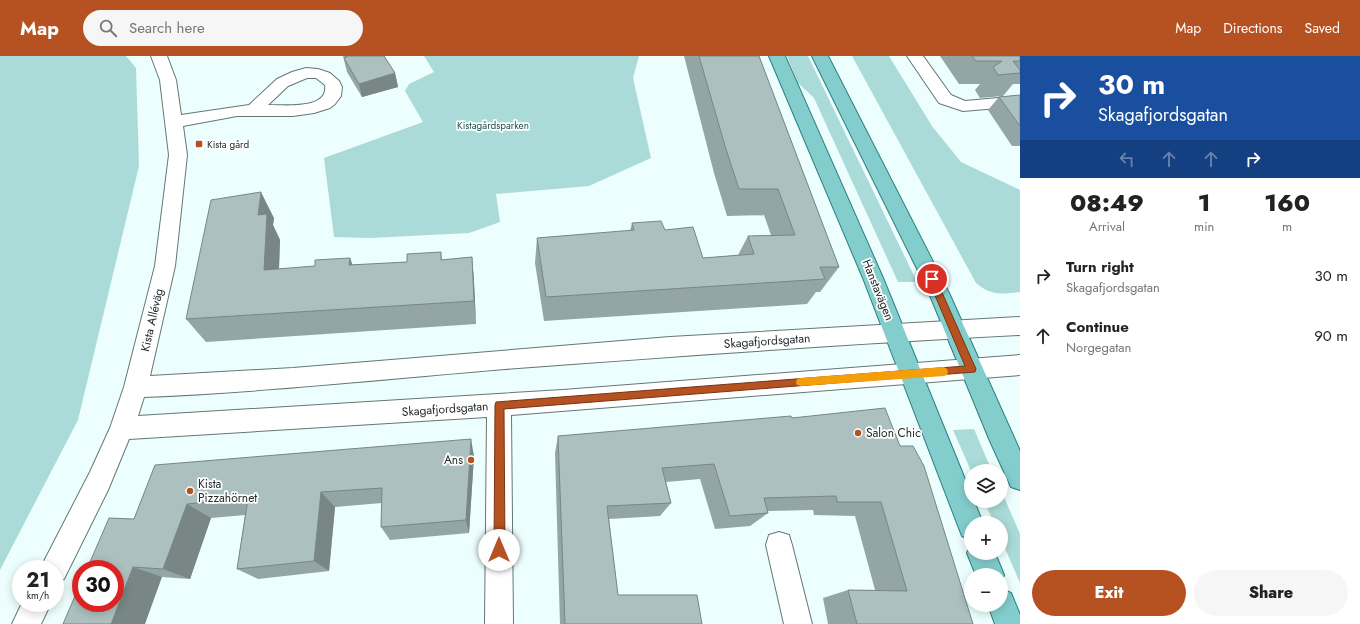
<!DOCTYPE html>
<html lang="en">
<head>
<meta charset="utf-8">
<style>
  :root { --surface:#fff; --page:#f6f6f6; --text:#222; --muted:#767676; --accent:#b65121 }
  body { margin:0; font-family:Jost,sans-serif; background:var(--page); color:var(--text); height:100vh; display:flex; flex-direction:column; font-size:15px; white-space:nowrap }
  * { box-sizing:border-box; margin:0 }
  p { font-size:13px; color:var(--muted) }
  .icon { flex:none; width:22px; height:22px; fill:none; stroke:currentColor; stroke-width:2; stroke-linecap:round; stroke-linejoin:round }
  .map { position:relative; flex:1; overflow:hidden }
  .sheet { display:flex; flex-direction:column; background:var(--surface); width:340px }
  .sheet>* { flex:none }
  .banner { background:#1a4fa0; color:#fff; overflow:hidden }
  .tools { position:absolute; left:964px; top:408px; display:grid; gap:8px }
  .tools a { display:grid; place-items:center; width:44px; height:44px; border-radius:50%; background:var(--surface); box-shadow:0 2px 10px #0003; font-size:20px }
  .speed { position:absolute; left:12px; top:504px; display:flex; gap:8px; font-size:20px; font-weight:700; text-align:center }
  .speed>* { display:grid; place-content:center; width:52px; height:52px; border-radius:50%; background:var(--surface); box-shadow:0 2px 10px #0003; line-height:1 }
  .speed small { font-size:10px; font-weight:400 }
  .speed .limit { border:6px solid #d22; background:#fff; color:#111 }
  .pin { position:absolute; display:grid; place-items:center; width:34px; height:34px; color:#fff; margin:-17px; border:2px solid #fff; border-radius:50%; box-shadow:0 1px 4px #0007 }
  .me { position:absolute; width:44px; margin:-22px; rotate:0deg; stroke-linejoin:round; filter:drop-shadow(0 0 3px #0008) }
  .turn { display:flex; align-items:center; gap:14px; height:84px; padding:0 12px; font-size:18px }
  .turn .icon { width:52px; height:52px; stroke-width:2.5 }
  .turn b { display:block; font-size:28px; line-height:34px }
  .lanes { display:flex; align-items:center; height:38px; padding:0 12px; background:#0003; justify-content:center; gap:20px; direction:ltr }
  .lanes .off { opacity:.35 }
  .eta { display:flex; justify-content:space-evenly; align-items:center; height:68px; text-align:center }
  .eta b { font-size:24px; font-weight:800; line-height:28px }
  .cta { display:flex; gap:8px; margin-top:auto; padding:8px 12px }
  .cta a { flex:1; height:46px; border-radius:24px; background:var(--accent); color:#fff; font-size:16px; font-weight:800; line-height:46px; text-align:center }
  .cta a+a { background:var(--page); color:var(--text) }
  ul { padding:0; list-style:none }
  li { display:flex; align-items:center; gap:12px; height:60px; padding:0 12px }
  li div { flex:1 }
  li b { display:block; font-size:15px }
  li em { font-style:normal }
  header { display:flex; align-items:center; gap:24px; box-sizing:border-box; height:56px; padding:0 20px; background:var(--accent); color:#fff }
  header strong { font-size:19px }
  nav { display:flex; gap:22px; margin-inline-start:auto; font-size:14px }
  .search { width:280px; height:36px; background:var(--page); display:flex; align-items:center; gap:10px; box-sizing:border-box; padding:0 14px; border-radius:22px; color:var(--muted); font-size:15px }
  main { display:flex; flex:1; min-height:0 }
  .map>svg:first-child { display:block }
  .green { fill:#aadbd9 }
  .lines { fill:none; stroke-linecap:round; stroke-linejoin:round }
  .minor-casing { stroke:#637776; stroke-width:2 }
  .major-casing { stroke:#2b7f7e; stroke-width:2 }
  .minor { fill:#fff; fill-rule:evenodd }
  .major { fill:#83cecd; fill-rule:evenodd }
  .wall { fill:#93a5a4 }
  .shaded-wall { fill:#788686 }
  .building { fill:#abc0bf; stroke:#788686 }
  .route { fill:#b65121; stroke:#763515 }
  .slow { fill:#f59e0b }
  .poi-dot { fill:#b65121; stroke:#fff; stroke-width:1.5 }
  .labels { text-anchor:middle; stroke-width:3.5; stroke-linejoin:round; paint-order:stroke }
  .far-park-label { font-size:10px; fill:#1a4d4c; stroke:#fff }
  .far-poi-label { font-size:10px; fill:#222a2a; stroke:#fff; text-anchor:start }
  .street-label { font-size:12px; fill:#222a2a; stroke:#fff }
  .poi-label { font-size:12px; fill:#222a2a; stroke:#fff; text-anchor:start }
</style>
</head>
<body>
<header>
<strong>Map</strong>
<div class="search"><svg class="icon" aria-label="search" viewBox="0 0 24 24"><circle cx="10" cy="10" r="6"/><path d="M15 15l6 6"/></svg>Search here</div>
<nav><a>Map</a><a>Directions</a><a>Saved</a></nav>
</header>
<main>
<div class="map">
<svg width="1020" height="568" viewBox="0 0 1020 568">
  <rect width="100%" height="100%" fill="#ecfefd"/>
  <!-- green -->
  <path class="green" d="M0,0H126L136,12L139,110L78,364L0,514Z
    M424,0H639L633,22L651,102L589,130L496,138L500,166L469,177L370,182L334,181L324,102L423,66L405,35L409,28L434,16Z
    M787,0H808L917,226H898L814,42L798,27Z
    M852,0H889L932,70L961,106L1020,134V236C1001,238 991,240 976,227Z
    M974,373L992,415H971L953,374Z
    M1001,434L1020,478V527L1001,483V467H994L984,445H1001Z"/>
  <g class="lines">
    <!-- minor casing -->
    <g class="minor-casing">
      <path id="minor" d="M151,0H167L176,24L181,59L249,49L277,23L292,16L306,12L318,13L330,17L339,25L342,31L341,40L335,48L330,52L314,57L293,60H237L183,70L187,99L175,210L150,320L293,312L670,281L1020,261V279C848,288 677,300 505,313C385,323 265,336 144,341L138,360L563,334L1020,299V319L511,359L513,568H485L487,361L129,383L108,434L64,523L55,526V513H40L90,416L110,372L124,331L155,210L169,99L160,24ZM307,22H316L325,29C329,54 285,49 268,49L288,30Z
        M907,0H923L951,39L965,45L1020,40V50L963,55L939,47Z
        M779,476L789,479L792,489L812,568H784L766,489L769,479Z
        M22,547H51L41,568H12Z"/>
    </g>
    <!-- major casing -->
    <g class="major-casing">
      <path id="major" d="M769,0H785L883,222L971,438V445H974L983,467H971V484L962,480L863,222Z
        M812,0H828L949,237L1020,395V434L1011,431L990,385L929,237Z
        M971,488V497H995L1004,519L1001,526V519H976L967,497Z
        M1001,533L1011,537L1020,559V568H995L988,549H1001Z"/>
    </g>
    <!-- minor -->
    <use href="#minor" class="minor"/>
    <!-- major -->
    <use href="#major" class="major"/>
  </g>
  <!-- wall -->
  <path class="wall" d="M343,0H384L395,17L398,31L362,41L347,16Z
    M684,0H759L839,211L820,236H816L807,248L544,265L535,207L537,182L630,175L632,167L665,174L703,202L738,199L748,180L771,179L764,159L727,160L714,117Z
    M940,0H1020V28H1013L1003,40L980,42L975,34L980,28H959Z
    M1020,39V90H1012L988,54L999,41Z
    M274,162L273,169L280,184L279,213L315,210L350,202L352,209L407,206L441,196L442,204L472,201L474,226L476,268L206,286L186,263Z
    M792,362L900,390L973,568H828L823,542L848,534H875L855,460L814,459L813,454L768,455V457L750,470L715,473L700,423L666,426L671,447L660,460L609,463L618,539L702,568H560L555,397L558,380Z
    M474,400L469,477L390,484L381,471L382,447L335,451L329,515L258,523L237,513L245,459L211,462L190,523L162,521L63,568L134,463L155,409Z"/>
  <!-- shaded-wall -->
  <path class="shaded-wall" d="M395,17L398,31L362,41L359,28Z
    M261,136L274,162L273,169L280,184L278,239L264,214L258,159Z
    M472,201L474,226L476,268L474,245Z
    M350,202L359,227L349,209Z
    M471,383L474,400L469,477L466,464Z
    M321,436L335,451L329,515L314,505Z
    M187,448L211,462L190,523L163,513Z
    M133,511L162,521L145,568H111Z"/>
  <!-- building -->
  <path class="building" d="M347,0H384L395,17L359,28L344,2L347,1Z
    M699,0H759L839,211H820L825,223L546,241L537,182L634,174L632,167L661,165L665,174L693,171L703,202L754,198L748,180L795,179L778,133H739L725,90Z
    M972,0H1020V5H1013L1020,14V17L998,19L993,11L1002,5H976Z
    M1020,39V70L999,41Z
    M261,136L258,159L267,158L264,214L315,210V204L350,202L349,209L407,206V198L441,196V204L472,201L474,245L186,263L211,144Z
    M885,352L900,390H913L924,410L973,568H857L848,534L907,535L881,446H837L836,440L764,442L768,457L730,460L714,408L662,412L671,447L607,450L618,539H697L702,568H565L558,380L791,360L792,362Z
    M471,383L466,464L381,471L382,432L321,436L314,505L237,513L248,443L187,448L163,513L133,511L111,568H63L81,526V547H115V513H87L109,462L134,463L155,409Z"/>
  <!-- route -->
  <path class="route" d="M932,220L936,223L976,313L975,316L504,353L505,494L503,498L499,500L495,498L494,494L495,349L496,346L965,310L928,223Z"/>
  <!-- slow -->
  <path class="slow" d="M944,311L947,313L948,316L947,319L944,320L801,330L797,329L796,326L797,323L801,322Z"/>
  <!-- markers -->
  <g class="poi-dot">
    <rect x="195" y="84" width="8" height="8" rx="2"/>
    <circle cx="858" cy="377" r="4"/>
    <circle cx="471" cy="404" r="4"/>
    <circle cx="190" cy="435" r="4"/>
  </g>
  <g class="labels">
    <!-- far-park labels -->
    <g class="far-park-label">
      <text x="493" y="73">Kistagårdsparken</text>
    </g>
    <!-- far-poi labels -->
    <g class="far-poi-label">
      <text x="207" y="92">Kista gård</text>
    </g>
    <!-- street labels -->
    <g class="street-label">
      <text transform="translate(878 234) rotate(68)" y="4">Hanstavägen</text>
      <text transform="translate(152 264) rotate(-77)" y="4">Kista Alléväg</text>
      <text transform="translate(767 285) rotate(-4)" y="4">Skagafjordsgatan</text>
      <text transform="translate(445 353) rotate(-4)" y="4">Skagafjordsgatan</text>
    </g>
    <!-- poi labels -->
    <g class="poi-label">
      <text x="866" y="381">Salon Chic</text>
      <text x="463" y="408" text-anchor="end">Ans</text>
      <text x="198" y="432">Kista<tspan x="198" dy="14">Pizzahörnet</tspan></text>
    </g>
  </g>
</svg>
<div class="tools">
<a><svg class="icon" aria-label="layers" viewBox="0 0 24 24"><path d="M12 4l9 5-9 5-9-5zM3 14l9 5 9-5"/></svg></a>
<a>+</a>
<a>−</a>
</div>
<div class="speed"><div>21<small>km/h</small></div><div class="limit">30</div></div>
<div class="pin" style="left:932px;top:223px;background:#d93025"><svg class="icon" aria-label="arrive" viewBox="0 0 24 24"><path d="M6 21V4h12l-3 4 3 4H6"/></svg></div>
<svg class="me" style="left:499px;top:494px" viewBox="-20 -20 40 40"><circle r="19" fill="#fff"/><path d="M0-13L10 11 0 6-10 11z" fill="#b65121"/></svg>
</div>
<section class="sheet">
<div class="banner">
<div class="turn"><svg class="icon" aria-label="right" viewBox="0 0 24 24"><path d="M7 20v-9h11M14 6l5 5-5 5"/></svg><div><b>30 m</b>Skagafjordsgatan</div></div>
<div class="lanes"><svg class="icon off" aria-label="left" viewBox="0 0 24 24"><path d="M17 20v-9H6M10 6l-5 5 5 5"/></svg><svg class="icon off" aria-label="ahead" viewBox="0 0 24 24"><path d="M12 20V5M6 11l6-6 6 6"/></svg><svg class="icon off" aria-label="ahead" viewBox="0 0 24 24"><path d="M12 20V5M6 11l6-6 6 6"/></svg><svg class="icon" aria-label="right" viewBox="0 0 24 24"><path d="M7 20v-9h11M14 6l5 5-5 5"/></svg></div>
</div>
<div class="eta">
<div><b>08:49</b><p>Arrival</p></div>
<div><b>1</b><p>min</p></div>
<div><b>160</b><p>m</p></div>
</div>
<ul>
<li><svg class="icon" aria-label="right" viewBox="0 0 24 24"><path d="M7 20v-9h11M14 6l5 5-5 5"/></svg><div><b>Turn right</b><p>Skagafjordsgatan</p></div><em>30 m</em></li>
<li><svg class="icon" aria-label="ahead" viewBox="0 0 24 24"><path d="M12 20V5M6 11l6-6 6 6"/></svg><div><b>Continue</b><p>Norgegatan</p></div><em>90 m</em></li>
</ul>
<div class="cta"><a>Exit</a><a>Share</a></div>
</section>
</main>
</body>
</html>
